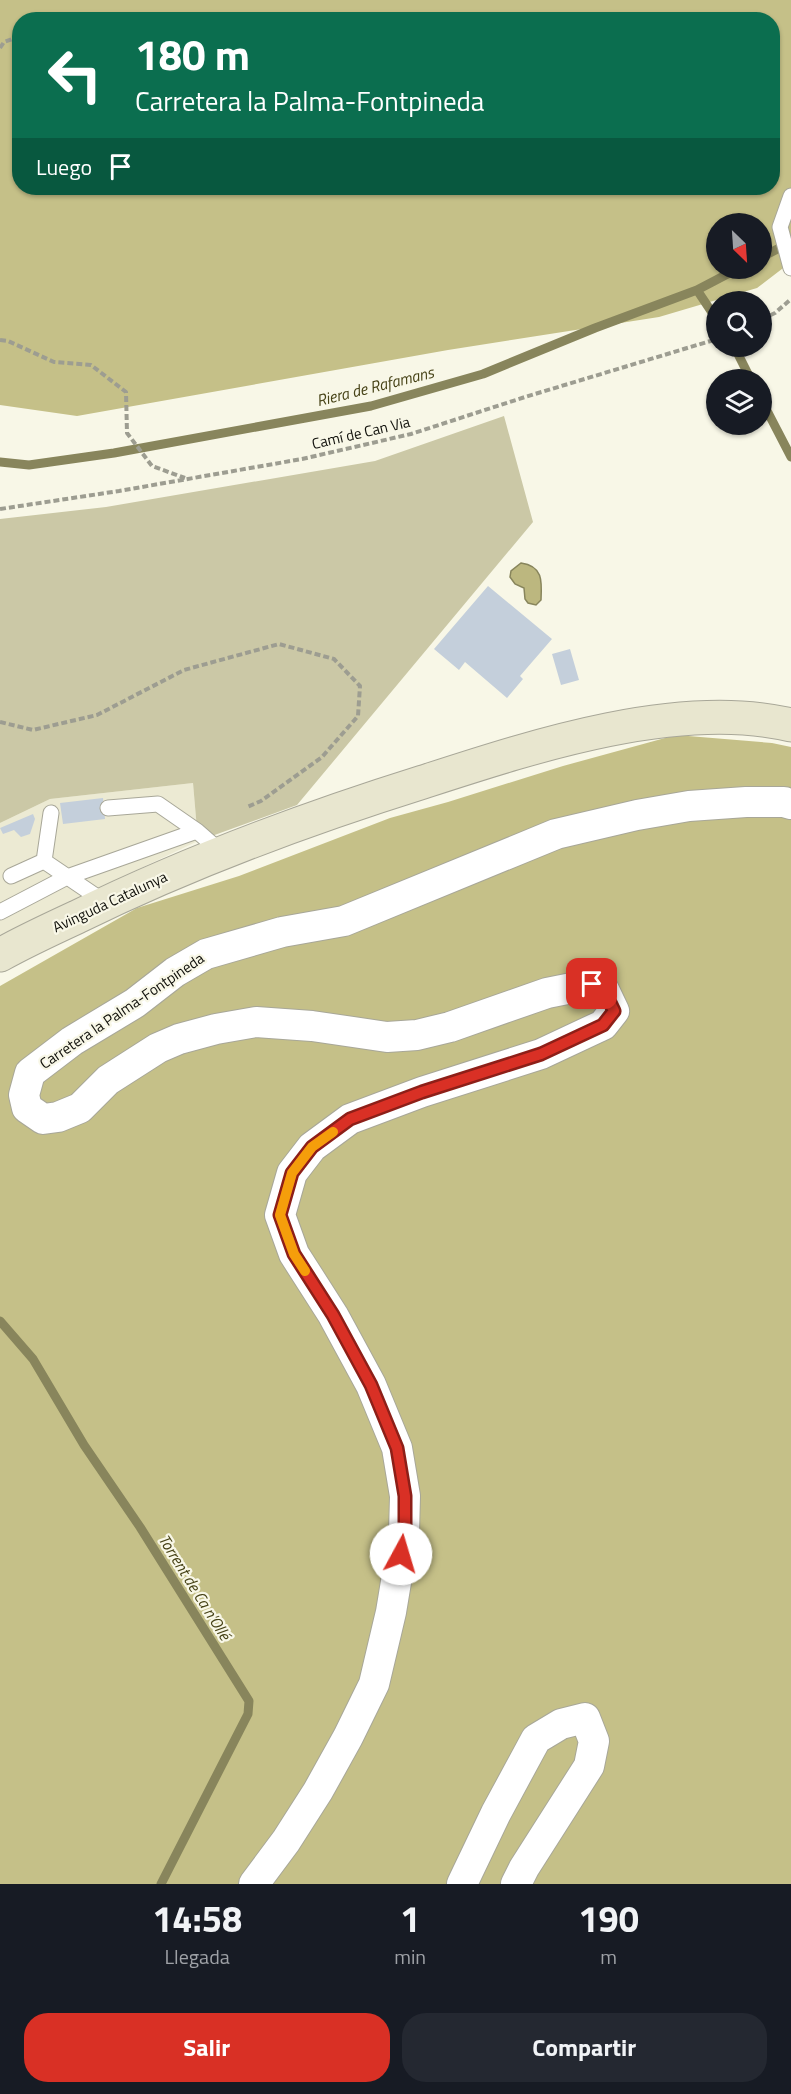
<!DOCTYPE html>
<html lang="es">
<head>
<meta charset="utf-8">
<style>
  :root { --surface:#171b24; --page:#242831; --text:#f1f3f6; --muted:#9ea1a6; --accent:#d93025 }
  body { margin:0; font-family:"Titillium Web",sans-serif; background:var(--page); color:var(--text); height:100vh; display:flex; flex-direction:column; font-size:22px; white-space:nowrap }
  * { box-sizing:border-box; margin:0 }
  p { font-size:20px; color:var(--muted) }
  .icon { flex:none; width:33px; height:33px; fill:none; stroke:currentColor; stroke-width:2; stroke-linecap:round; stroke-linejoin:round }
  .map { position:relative; height:1884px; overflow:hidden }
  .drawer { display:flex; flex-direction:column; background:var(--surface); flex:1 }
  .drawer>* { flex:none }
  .banner { position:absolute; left:12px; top:12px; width:768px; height:183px; border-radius:24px; box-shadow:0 2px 4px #0004; background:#0b6e4f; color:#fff; overflow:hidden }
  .needle { width:39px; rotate:155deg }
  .tools { position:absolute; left:706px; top:213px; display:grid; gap:12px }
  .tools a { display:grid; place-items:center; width:66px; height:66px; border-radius:50%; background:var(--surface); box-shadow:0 2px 4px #0004; font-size:30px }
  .pin { position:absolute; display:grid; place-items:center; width:51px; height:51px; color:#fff; margin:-26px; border-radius:12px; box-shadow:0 3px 9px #0006 }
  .me { position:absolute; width:66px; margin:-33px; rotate:6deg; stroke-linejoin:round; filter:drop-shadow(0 0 4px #0008) }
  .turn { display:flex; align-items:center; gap:21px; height:126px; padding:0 24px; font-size:27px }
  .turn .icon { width:78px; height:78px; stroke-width:2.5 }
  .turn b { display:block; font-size:42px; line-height:51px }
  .then { display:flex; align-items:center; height:57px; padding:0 24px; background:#0003; gap:12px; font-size:22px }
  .eta { display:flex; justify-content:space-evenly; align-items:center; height:102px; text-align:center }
  .eta b { font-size:36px; font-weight:700; line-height:42px }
  .cta { display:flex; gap:12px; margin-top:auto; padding:12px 24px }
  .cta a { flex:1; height:69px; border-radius:24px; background:var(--accent); color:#fff; font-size:24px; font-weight:700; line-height:69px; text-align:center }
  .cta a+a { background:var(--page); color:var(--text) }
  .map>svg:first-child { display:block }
  .built { fill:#ecead3 }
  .green { fill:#cbc8a6 }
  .forest { fill:#c5c088; fill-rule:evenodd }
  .water { fill:#bcb77f; stroke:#88855c; stroke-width:1.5 }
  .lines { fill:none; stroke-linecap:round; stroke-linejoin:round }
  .stream { stroke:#88855c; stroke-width:9 }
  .building { fill:#c4cfdb }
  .lane-casing { stroke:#a8a798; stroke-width:17 }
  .street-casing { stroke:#a8a798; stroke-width:32 }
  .secondary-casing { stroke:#a8a798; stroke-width:35 }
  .path { stroke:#9d9d91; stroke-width:4; stroke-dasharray:6 3; stroke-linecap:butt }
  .lane { stroke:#fff; stroke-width:15 }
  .street { stroke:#fff; stroke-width:30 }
  .secondary { stroke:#e8e6cf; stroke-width:33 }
  .route-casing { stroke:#8d1f18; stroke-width:15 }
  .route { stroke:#d93025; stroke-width:10 }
  .slow { stroke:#f59e0b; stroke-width:10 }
  .labels { text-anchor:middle; stroke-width:4.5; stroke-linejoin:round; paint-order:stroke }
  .street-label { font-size:15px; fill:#0f0f0a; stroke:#f8f7e7 }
  .water-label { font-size:16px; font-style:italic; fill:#464216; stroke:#f8f7e7 }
</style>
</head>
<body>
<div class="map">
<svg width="791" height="1884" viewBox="0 0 791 1884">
  <rect width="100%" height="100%" fill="#f8f7e7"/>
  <!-- built -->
  <path class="built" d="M193,783L198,841L0,935V823L50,799Z"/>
  <!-- green -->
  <path class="green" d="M504,416L533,522L297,805L198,841L193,783L50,799L0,823V519L106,507L375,461Z"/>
  <!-- forest -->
  <path class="forest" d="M0,0H791V262L757,288L659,317L448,350L77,416L0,405ZM20,20H772V188H20ZM717,224H762V268H717Z
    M676,735L772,743L791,747V1884H0V986L137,908L239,876L390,818L448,802L563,766Z"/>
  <!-- water -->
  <path class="water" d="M521,563C543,566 542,581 541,600L536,605L528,603L525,599L524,588L515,584L510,577L511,571Z"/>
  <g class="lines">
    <!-- stream -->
    <path class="stream" d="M762,257L789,243
      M697,290L717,320
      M734,346L751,380
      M762,401L791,457
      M0,462L29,465L114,453L371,406L483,374L595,328L697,290L739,268
      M0,1321L33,1359L84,1445L140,1527L249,1701L248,1714L161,1884"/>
  </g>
  <!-- building -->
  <path class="building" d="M488,586L552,639L520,676L523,679L507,698L465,662L459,670L434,649Z
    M570,649L579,680L561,685L552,654Z
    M103,798L105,819L63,824L60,803Z
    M33,814L35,819L30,834L21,837L14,830L3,834L0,828Z"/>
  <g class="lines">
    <!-- lane casing -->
    <g class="lane-casing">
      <path id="lane" d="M791,196L780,227L791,268
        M108,808L158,804L197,831L221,852
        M44,861L106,903
        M11,876L44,861L51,813
        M0,912L67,877L197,831"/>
    </g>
    <!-- street casing -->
    <g class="street-casing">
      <path id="street" d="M254,1884L286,1841L318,1791L348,1737L374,1684L391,1612L404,1534L405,1496L397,1448L371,1385L333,1315L294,1254L280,1215L292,1173L312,1147L350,1119L422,1092L541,1054L603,1025L614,1011L603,988L592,984L547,993L450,1027L417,1035L387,1037L312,1026L256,1022L216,1029L179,1039L158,1048L108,1080L80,1108L58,1117L43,1119L27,1108L24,1095L30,1073L72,1041L135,1003L175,972L206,954L282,932L344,921L556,834L637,815L689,806L746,802H784L791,804
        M462,1884L496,1813L536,1739L561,1724L585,1718L594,1741L589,1766L524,1868L516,1884"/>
    </g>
    <!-- secondary casing -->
    <g class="secondary-casing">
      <path id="secondary" d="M0,955C25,941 51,929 77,917C189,862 305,819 423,782C531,747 679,698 791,725"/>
    </g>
    <!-- path -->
    <path class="path" d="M54,20L61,16L80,20
      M0,48L4,42L20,36
      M762,319L775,313L791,299
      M0,340L8,341L54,362L91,365L126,392L127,433L152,466L185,478
      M0,509L119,491L302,459L411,434L525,397L717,339
      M0,722L33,730L97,715L184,670L279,644L334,659L360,686L358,716L322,757L261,801L247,807"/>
    <!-- lane -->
    <use href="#lane" class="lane"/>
    <!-- street -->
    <use href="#street" class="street"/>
    <!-- secondary -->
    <use href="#secondary" class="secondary"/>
  </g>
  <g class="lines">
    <!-- route casing -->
    <g class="route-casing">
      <path id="route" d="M401,1554L405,1534V1496L397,1448L371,1385L333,1315L294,1254L280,1215L292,1173L312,1147L350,1119L422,1092L541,1054L603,1025L614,1011L603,988L592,984"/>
    </g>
    <!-- route -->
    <use href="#route" class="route"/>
    <!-- slow -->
    <path class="slow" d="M305,1271L294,1254L280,1215L292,1173L312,1147L333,1132"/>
  </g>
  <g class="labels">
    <!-- street labels -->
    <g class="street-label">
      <text transform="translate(361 433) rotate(-13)" y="5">Camí de Can Via</text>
      <text transform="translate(110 902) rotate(-25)" y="5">Avinguda Catalunya</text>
      <text transform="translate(122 1011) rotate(-34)" y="5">Carretera la Palma-Fontpineda</text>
    </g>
    <!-- water labels -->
    <g class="water-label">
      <text transform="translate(375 386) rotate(-14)" y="6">Riera de Rafamans</text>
      <text transform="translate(195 1587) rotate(58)" y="6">Torrent de Ca n'Ollé</text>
    </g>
  </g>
</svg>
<div class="tools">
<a><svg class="needle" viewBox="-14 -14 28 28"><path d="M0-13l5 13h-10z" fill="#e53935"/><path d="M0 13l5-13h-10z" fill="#9ea1a6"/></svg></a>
<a><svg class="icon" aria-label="search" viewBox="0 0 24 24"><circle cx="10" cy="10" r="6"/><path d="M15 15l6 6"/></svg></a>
<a><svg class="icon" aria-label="layers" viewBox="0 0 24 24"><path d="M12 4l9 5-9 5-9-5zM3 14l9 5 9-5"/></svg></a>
</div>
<div class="pin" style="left:592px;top:984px;background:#d93025"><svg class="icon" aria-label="arrive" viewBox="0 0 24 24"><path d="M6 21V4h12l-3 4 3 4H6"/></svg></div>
<svg class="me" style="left:401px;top:1554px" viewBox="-20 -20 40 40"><circle r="19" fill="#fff"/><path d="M0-13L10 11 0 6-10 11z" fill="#d93025"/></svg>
<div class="banner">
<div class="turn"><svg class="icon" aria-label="left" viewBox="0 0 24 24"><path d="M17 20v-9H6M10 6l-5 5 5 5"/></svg><div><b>180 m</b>Carretera la Palma-Fontpineda</div></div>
<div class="then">Luego<svg class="icon" aria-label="arrive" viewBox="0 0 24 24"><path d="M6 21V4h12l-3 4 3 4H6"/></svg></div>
</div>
</div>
<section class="drawer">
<div class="eta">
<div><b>14:58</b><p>Llegada</p></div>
<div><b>1</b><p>min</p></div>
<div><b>190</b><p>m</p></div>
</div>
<div class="cta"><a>Salir</a><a>Compartir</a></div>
</section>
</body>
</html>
